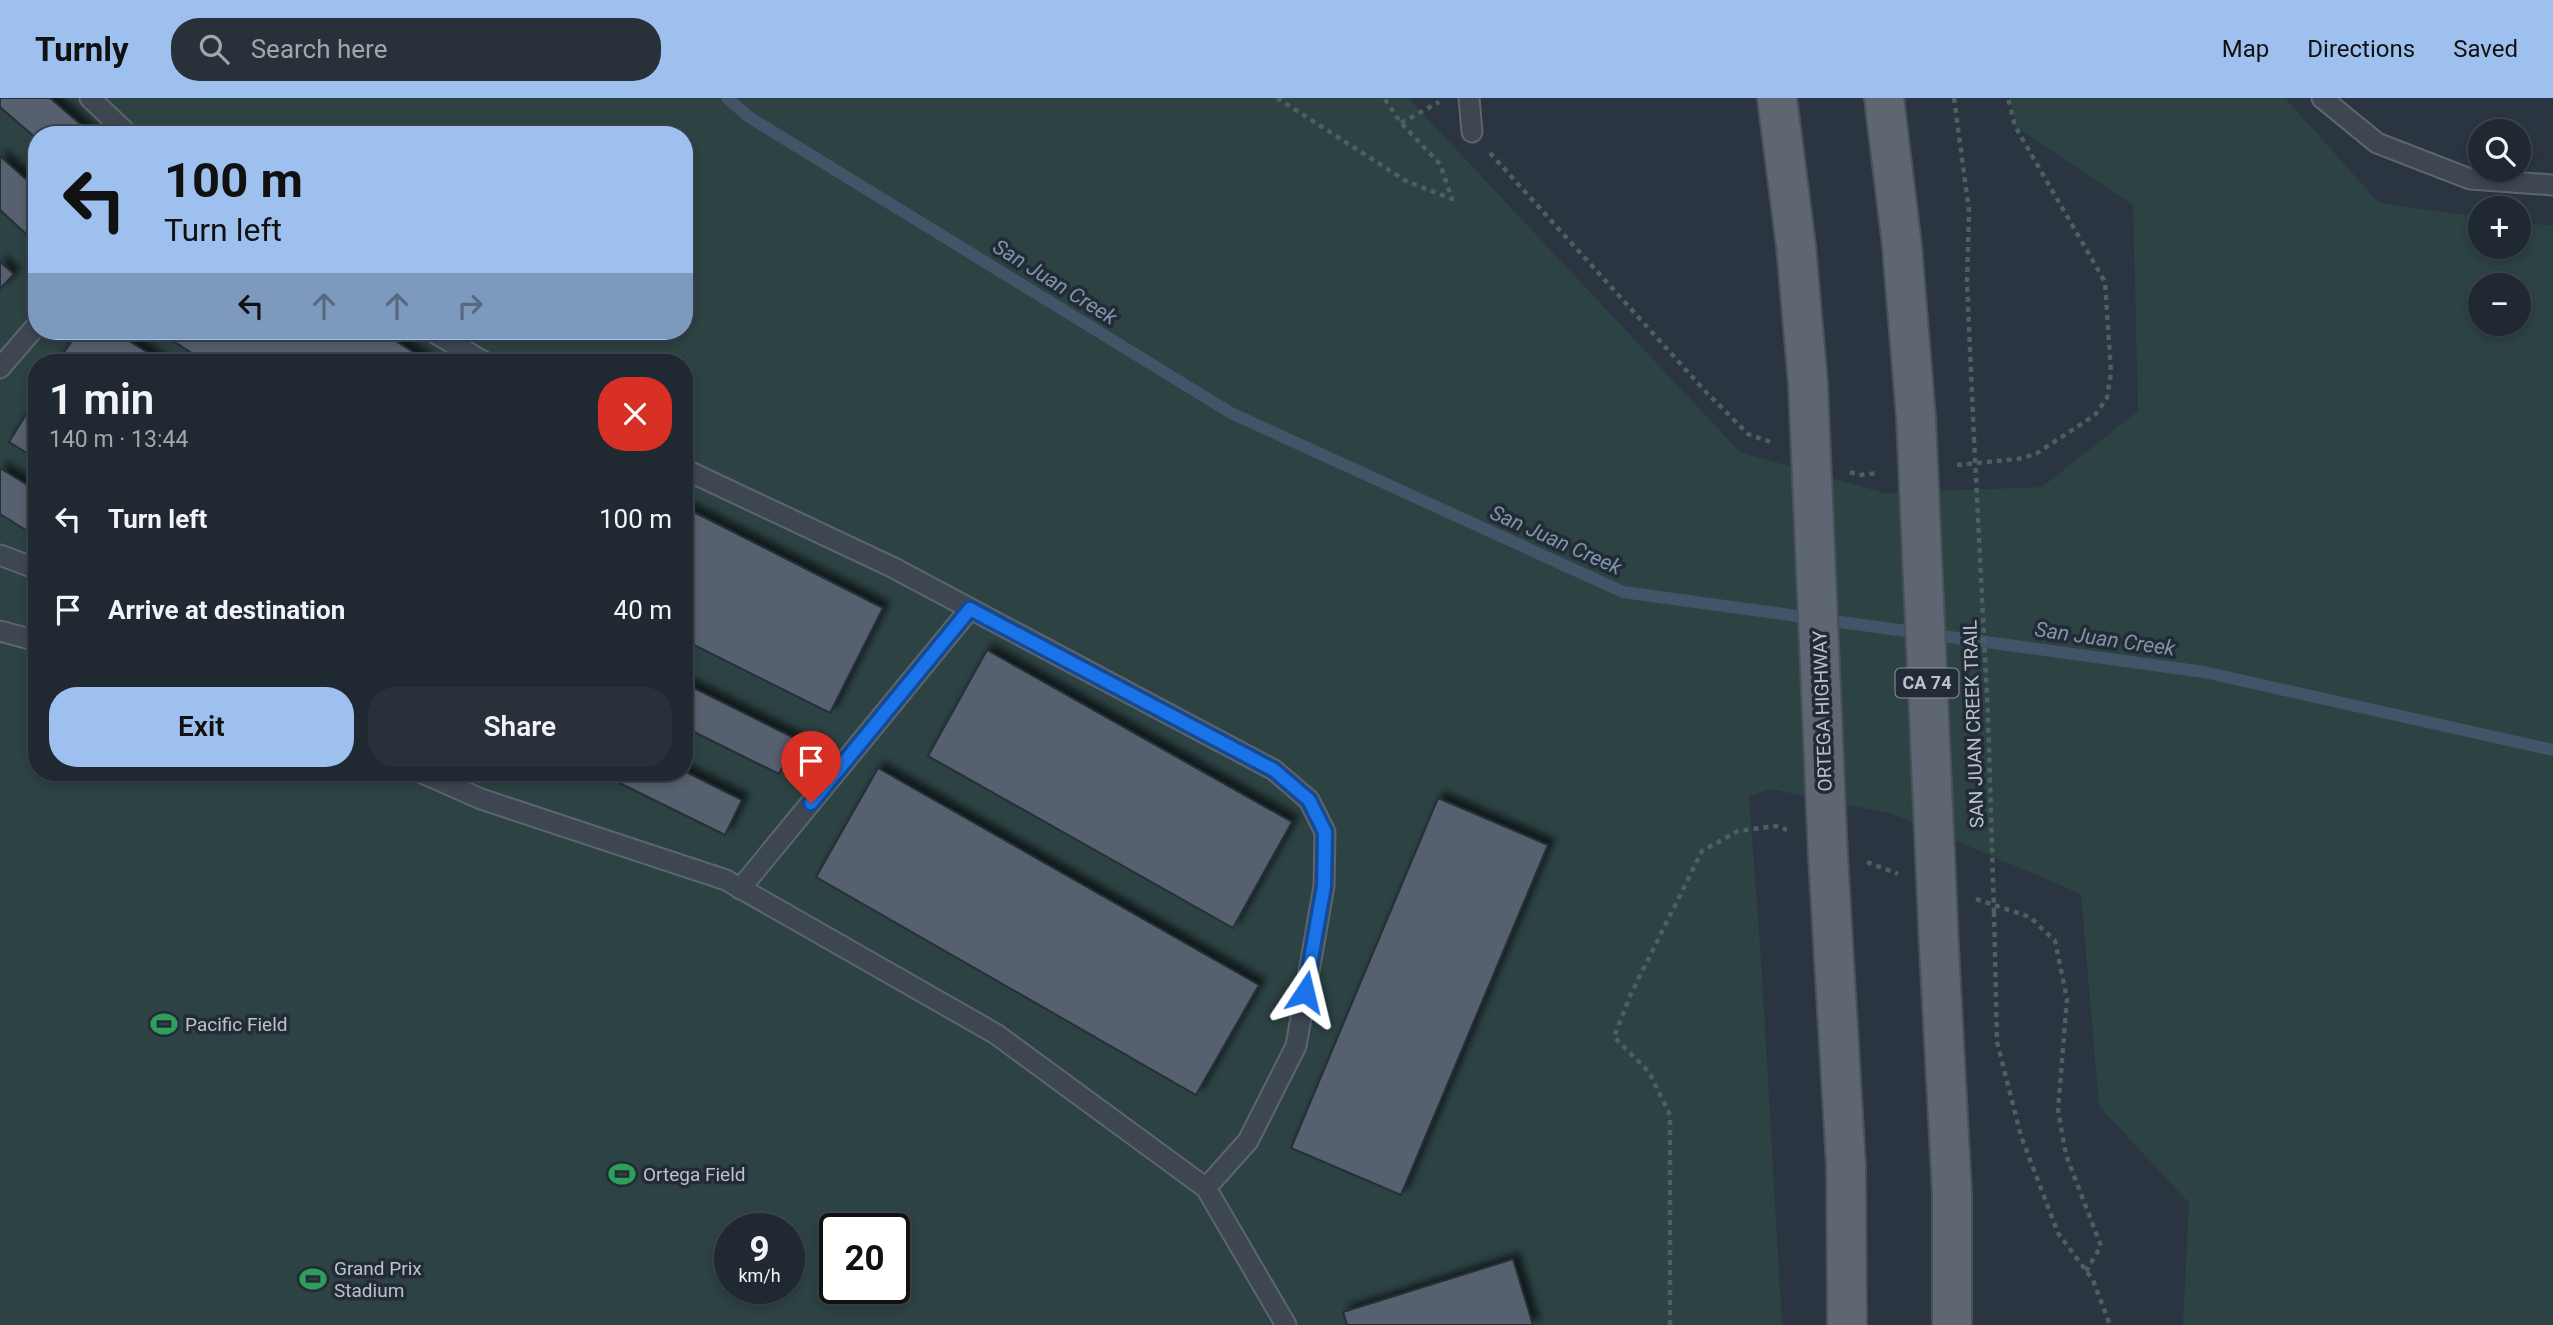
<!DOCTYPE html>
<html lang="en">
<head>
<meta charset="utf-8">
<style>
  :root { --surface:#202831; --page:#283039; --text:#f1f3f6; --muted:#a2a6ab; --line:#3d444d; --accent:#9dc0ee }
  body { margin:0; font-family:Roboto,sans-serif; background:var(--page); color:var(--text); height:100vh; display:flex; flex-direction:column; font-size:26px; white-space:nowrap }
  * { box-sizing:border-box; margin:0 }
  p { font-size:23px; color:var(--muted) }
  .icon { flex:none; width:38px; height:38px; fill:none; stroke:currentColor; stroke-width:2; stroke-linecap:round; stroke-linejoin:round }
  .map { position:relative; flex:1; overflow:hidden }
  .drawer { position:absolute; left:28px; top:256px; width:665px; height:427px; display:flex; flex-direction:column; background:var(--surface); border-radius:28px; box-shadow:0 4px 10px #0003,0 0 0 2px var(--line) }
  .drawer>* { flex:none }
  .hud { position:absolute; left:28px; top:28px; width:665px; height:214px; border-radius:28px; box-shadow:0 4px 10px #0003,0 0 0 2px var(--line); background:#9dc0ee; color:#111; overflow:hidden }
  .tools { position:absolute; left:2468px; top:21px; display:grid; gap:14px }
  .tools a { display:grid; place-items:center; width:63px; height:63px; border-radius:50%; background:var(--surface); box-shadow:0 4px 10px #0003,0 0 0 2px var(--line); font-size:35px }
  .speed { position:absolute; left:714px; top:1115px; display:flex; gap:14px; font-size:35px; font-weight:700; text-align:center }
  .speed>* { display:grid; place-content:center; width:91px; height:91px; border-radius:50%; background:var(--surface); box-shadow:0 4px 10px #0003,0 0 0 2px var(--line); line-height:1 }
  .speed small { font-size:18px; font-weight:400 }
  .speed .limit { border:4px solid #111; border-radius:10px; background:#fff; color:#111 }
  .pin { position:absolute; display:grid; place-items:center; width:60px; height:60px; color:#fff; margin:-72px -30px; border-radius:50% 50% 50% 0; rotate:-45deg; box-shadow:0 0 7px #0007 }
  .pin .icon { rotate:45deg }
  .me { position:absolute; width:77px; margin:-38px; rotate:10deg; stroke-linejoin:round; filter:drop-shadow(0 0 5px #0008) }
  .turn { display:flex; align-items:center; gap:24px; height:147px; padding:0 21px; font-size:32px }
  .turn .icon { width:91px; height:91px; stroke-width:2.5 }
  .turn b { display:block; font-size:49px; line-height:60px }
  .lanes { display:flex; align-items:center; height:66px; padding:0 21px; background:#0003; justify-content:center; gap:35px; direction:ltr }
  .lanes .off { opacity:.35 }
  .round { display:grid; place-items:center; flex:none; width:74px; height:74px; border-radius:28px; background:var(--page) }
  .headline { display:flex; align-items:center; justify-content:space-between; height:119px; padding:0 21px }
  h1 { font-size:42px; font-weight:600; line-height:52px }
  .button { display:flex; gap:14px; margin-top:auto; padding:14px 21px }
  .button a { flex:1; height:80px; border-radius:28px; background:var(--accent); color:#111; font-size:28px; font-weight:600; line-height:80px; text-align:center }
  .button a+a { background:var(--page); color:var(--text) }
  ul { padding:0; list-style:none }
  li { display:flex; align-items:center; gap:21px; height:91px; padding:0 21px }
  li div { flex:1 }
  li b { display:block; font-size:26px }
  li em { font-style:normal }
  header { display:flex; align-items:center; gap:42px; box-sizing:border-box; height:98px; padding:0 35px; background:var(--accent); color:#111 }
  header strong { font-size:33px }
  nav { display:flex; gap:38px; margin-inline-start:auto; font-size:24px }
  .search { width:490px; height:63px; background:var(--page); display:flex; align-items:center; gap:18px; box-sizing:border-box; padding:0 24px; border-radius:28px; color:var(--muted); font-size:26px }
  .map>svg:first-child { display:block }
  .green { fill:#2d4243; fill-rule:evenodd }
  .lines { fill:none; stroke-linecap:round; stroke-linejoin:round }
  .stream { stroke:#425468; stroke-width:12 }
  .building { fill:#56606e; stroke:#252e38; stroke-width:2; filter:url(#shadow) }
  .service-casing { stroke:#5c656e; stroke-width:23 }
  .primary-casing { stroke:#48505a; stroke-width:42 }
  .path { stroke:#4c5f61; stroke-width:4.5; stroke-dasharray:5 5; stroke-linecap:butt }
  .service { stroke:#3e4751; stroke-width:19 }
  .primary { stroke:#5d6671; stroke-width:38 }
  .primary-bridge-casing { stroke:#48505a; stroke-width:42; stroke-linecap:butt }
  .path-bridge { stroke:#4c5f61; stroke-width:4.5; stroke-dasharray:5 5; stroke-linecap:butt }
  .primary-bridge { stroke:#5d6671; stroke-width:38 }
  .route-casing { stroke:#114b97; stroke-width:18 }
  .route { stroke:#1a73e8; stroke-width:12 }
  .labels { text-anchor:middle; stroke-width:7; stroke-linejoin:round; paint-order:stroke }
  .shield { fill:#232c36; stroke:#8d959e; stroke-width:2 }
  .shield-label { font-size:18px; font-weight:bold; fill:#bbc2cb }
  .street-label { font-size:19px; fill:#bbc2cb; stroke:#232c36 }
  .poi-label { font-size:19px; fill:#bbc2cb; stroke:#232c36; text-anchor:start }
  .water-label { font-size:21px; font-style:italic; fill:#7f94aa; stroke:#232c36 }
</style>
</head>
<body>
<header>
<strong>Turnly</strong>
<div class="search"><svg class="icon" aria-label="search" viewBox="0 0 24 24"><circle cx="10" cy="10" r="6"/><path d="M15 15l6 6"/></svg>Search here</div>
<nav><a>Map</a><a>Directions</a><a>Saved</a></nav>
</header>
<div class="map">
<svg width="2553" height="1227" viewBox="0 0 2553 1227">
  <defs>
    <filter id="shadow"><feDropShadow dx="6" dy="-6" stdDeviation="3.5" flood-color="#0009"/></filter>
  </defs>
  <rect width="100%" height="100%" fill="#2a3541"/>
  <!-- green -->
  <path class="green" d="M0,0H1408L1740,354L1884,395L2042,389L2138,313L2133,107L2015,28L2011,0H2285L2379,105L2480,119V149H2518V124L2553,128V1227H2183L2189,1105L2099,1008L2081,796L1892,716L1771,691L1749,698L1761,860L1782,1227H0ZM37,37H684V233H37ZM2480,187H2518V226H2480ZM37,264H684V674H37ZM730,1130H789V1190H730ZM835,1130H894V1190H835Z"/>
  <g class="lines">
    <!-- stream -->
    <path class="stream" d="M727,0L749,19L1231,315L1623,494L2204,574L2553,652"/>
  </g>
  <!-- building -->
  <path class="building" d="M0,0H50L93,37H37V41L0,9Z
    M0,58L37,91V146L0,112Z
    M0,164L14,176L0,191Z
    M78,233H113L163,264H58Z
    M157,233H380L429,264H206Z
    M37,299V361L9,344Z
    M0,370L37,393V439L0,416Z
    M684,409L883,510L830,615L684,542Z
    M987,552L1292,724L1233,830L928,658Z
    M684,585L796,641L779,676L684,629Z
    M878,670L1259,887L1196,997L816,779Z
    M684,673L742,702L725,737L597,674Z
    M1438,700L1548,747L1401,1097L1291,1050Z
    M1513,1161L1533,1227H1347L1343,1214Z"/>
  <g class="lines">
    <!-- service casing -->
    <g class="service-casing">
      <path id="service" d="M90,0L129,37
        M1469,0L1472,34
        M2322,0L2377,45L2470,81L2553,87
        M432,233L484,264
        M0,270L37,227
        M684,371L892,469L1274,672L1309,702L1325,734L1324,788L1296,948L1248,1043L1206,1090
        M0,457L37,471
        M0,533L37,543
        M420,674L481,701L726,782L996,936L1206,1090L1286,1227
        M740,791L970,511"/>
    </g>
    <!-- primary casing -->
    <g class="primary-casing">
      <path id="primary" d="M1777,0L1796,148L1808,286
        M1884,0L1902,148L1916,320
        M1828,758L1846,1068L1847,1227
        M1939,849L1952,1096V1227"/>
    </g>
    <!-- path -->
    <path class="path" d="M1277,0L1406,83L1452,101L1440,66L1401,25L1384,0
      M1954,0L1969,113L1967,184L1974,340
      M1401,25L1439,4
      M1490,55L1706,294L1748,336L1773,345
      M1957,367L2018,361L2036,356L2095,317L2107,300L2111,275L2105,184L2015,28L2008,0
      M1850,374L1859,377L1879,375
      M1867,764L1898,776
      M1976,801L2030,819L2055,843L2067,901L2058,1012L2066,1057L2101,1148L2086,1173
      M1994,814L1997,944L2021,1038L2058,1135L2093,1182L2110,1227
      M1670,1227V1017L1649,974L1614,939L1630,898L1702,753L1738,733L1776,728L1787,732"/>
    <!-- service -->
    <use href="#service" class="service"/>
    <!-- primary -->
    <use href="#primary" class="primary"/>
    <!-- primary-bridge casing -->
    <g class="primary-bridge-casing">
      <path id="primary-bridge" d="M1808,286L1828,758
        M1916,320L1939,849"/>
    </g>
    <!-- path-bridge -->
    <path class="path-bridge" d="M1974,340L1988,618L1994,814"/>
    <!-- primary-bridge -->
    <use href="#primary-bridge" class="primary-bridge"/>
  </g>
  <g class="lines">
    <!-- route casing -->
    <g class="route-casing">
      <path id="route" d="M811,705L970,511L1274,672L1309,702L1325,734L1324,788L1305,894"/>
    </g>
    <!-- route -->
    <use href="#route" class="route"/>
  </g>
  <!-- icons -->
  <defs>
    <g id="stadium-bare" transform="scale(2.1)"><path d="M0-5a6.5 5 0 1 0 0 10a6.5 5 0 1 0 0-10ZM-3.5-1.8h7v3.6h-7Z" fill="#2e9e5b" stroke="#232c36" stroke-width="2.5" paint-order="stroke"/></g>
  </defs>
  <g fill-rule="evenodd">
    <use href="#stadium-bare" x="164" y="926"/>
    <use href="#stadium-bare" x="622" y="1076"/>
    <use href="#stadium-bare" x="313" y="1181"/>
  </g>
  <g class="labels">
    <!-- shield labels -->
    <rect class="shield" x="1895.5" y="570.5" width="63" height="29" rx="5"/>
    <g class="shield-label">
      <text x="1927" y="591">CA 74</text>
    </g>
    <!-- street labels -->
    <g class="street-label">
      <text transform="translate(1822 613) rotate(-92)" y="7">ORTEGA HIGHWAY</text>
      <text transform="translate(1973 626) rotate(-92)" y="7">SAN JUAN CREEK TRAIL</text>
    </g>
    <!-- poi labels -->
    <g class="poi-label">
      <text x="185" y="933">Pacific Field</text>
      <text x="643" y="1083">Ortega Field</text>
      <text x="334" y="1177">Grand Prix<tspan x="334" dy="22">Stadium</tspan></text>
    </g>
    <!-- water labels -->
    <g class="water-label">
      <text transform="translate(1055 184) rotate(32)" y="7">San Juan Creek</text>
      <text transform="translate(1556 442) rotate(24)" y="7">San Juan Creek</text>
      <text transform="translate(2105 541) rotate(8)" y="7">San Juan Creek</text>
    </g>
  </g>
</svg>
<div class="tools">
<a><svg class="icon" aria-label="search" viewBox="0 0 24 24"><circle cx="10" cy="10" r="6"/><path d="M15 15l6 6"/></svg></a>
<a>+</a>
<a>−</a>
</div>
<div class="speed"><div>9<small>km/h</small></div><div class="limit">20</div></div>
<div class="pin" style="left:811px;top:705px;background:#d93025"><svg class="icon" aria-label="arrive" viewBox="0 0 24 24"><path d="M6 21V4h12l-3 4 3 4H6"/></svg></div>
<svg class="me" style="left:1305px;top:894px" viewBox="-20 -20 40 40"><path d="M0-17L14 15 0 8-14 15z" fill="#1a73e8" stroke="#fff" stroke-width="4"/></svg>
<div class="hud">
<div class="turn"><svg class="icon" aria-label="left" viewBox="0 0 24 24"><path d="M17 20v-9H6M10 6l-5 5 5 5"/></svg><div><b>100 m</b>Turn left</div></div>
<div class="lanes"><svg class="icon" aria-label="left" viewBox="0 0 24 24"><path d="M17 20v-9H6M10 6l-5 5 5 5"/></svg><svg class="icon off" aria-label="ahead" viewBox="0 0 24 24"><path d="M12 20V5M6 11l6-6 6 6"/></svg><svg class="icon off" aria-label="ahead" viewBox="0 0 24 24"><path d="M12 20V5M6 11l6-6 6 6"/></svg><svg class="icon off" aria-label="right" viewBox="0 0 24 24"><path d="M7 20v-9h11M14 6l5 5-5 5"/></svg></div>
</div>
<section class="drawer">
<div class="headline"><div><h1>1 min</h1><p>140 m · 13:44</p></div><a class="round" style="background:#d93025;color:#fff"><svg class="icon" aria-label="close" viewBox="0 0 24 24"><path d="M6 6l12 12M18 6L6 18"/></svg></a></div>
<ul>
<li><svg class="icon" aria-label="left" viewBox="0 0 24 24"><path d="M17 20v-9H6M10 6l-5 5 5 5"/></svg><div><b>Turn left</b></div><em>100 m</em></li>
<li><svg class="icon" aria-label="arrive" viewBox="0 0 24 24"><path d="M6 21V4h12l-3 4 3 4H6"/></svg><div><b>Arrive at destination</b></div><em>40 m</em></li>
</ul>
<div class="button"><a>Exit</a><a>Share</a></div>
</section>
</div>
</body>
</html>
